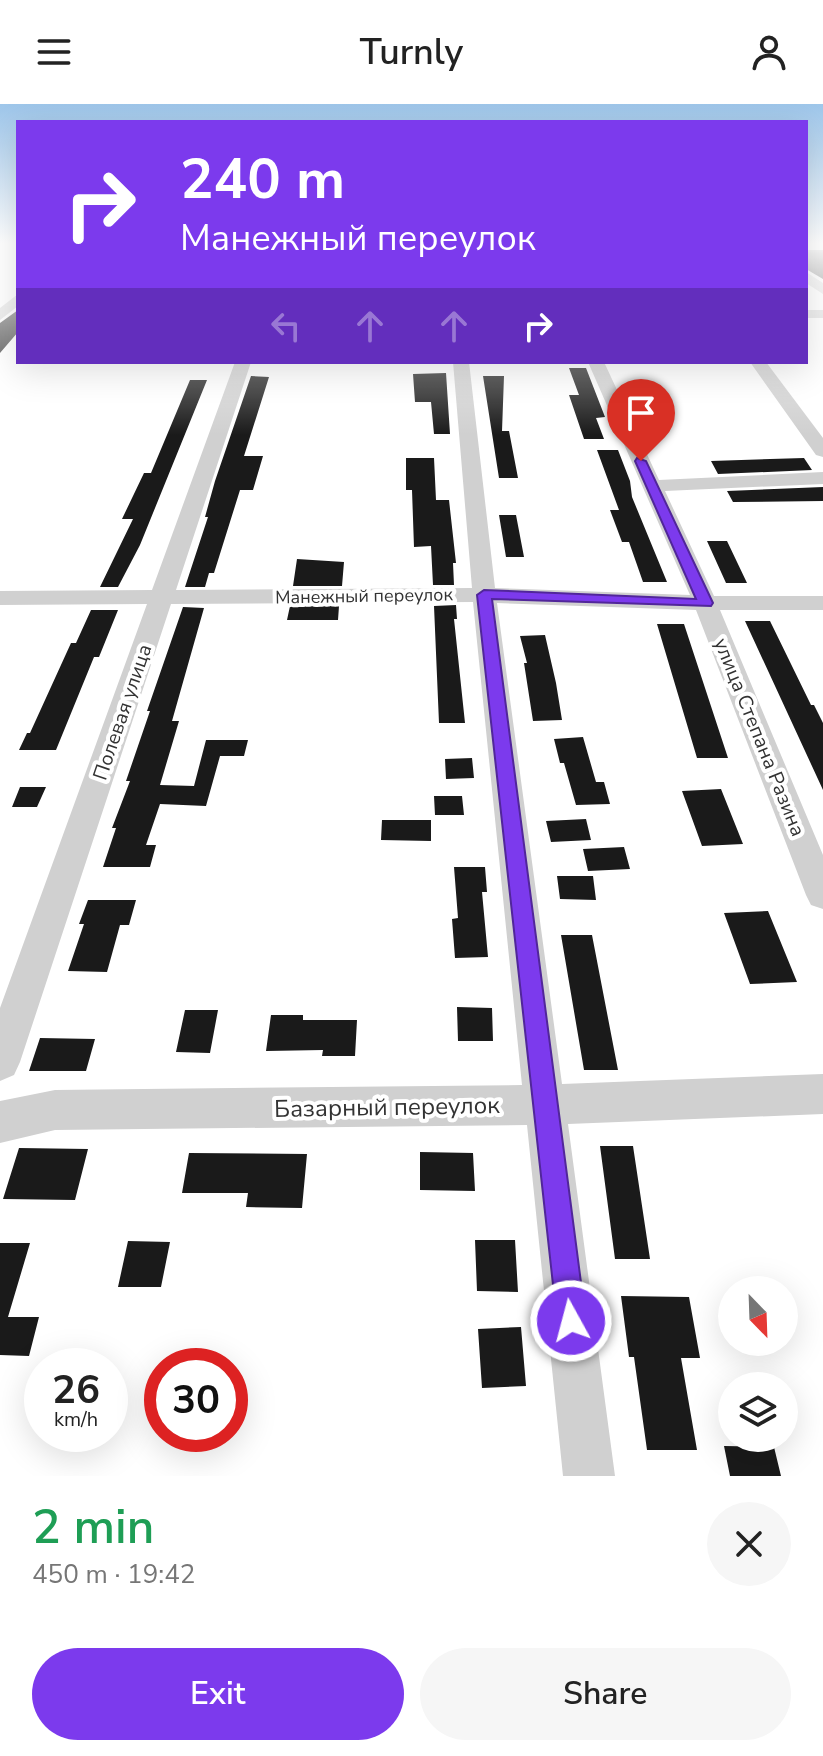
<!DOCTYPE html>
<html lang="en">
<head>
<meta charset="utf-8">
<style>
  :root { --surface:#fff; --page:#f6f6f6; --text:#222; --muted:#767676; --accent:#7c3aed }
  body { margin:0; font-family:"Nunito Sans",sans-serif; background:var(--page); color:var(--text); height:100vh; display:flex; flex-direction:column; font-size:30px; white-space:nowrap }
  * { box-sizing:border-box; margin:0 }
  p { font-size:26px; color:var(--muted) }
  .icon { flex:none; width:44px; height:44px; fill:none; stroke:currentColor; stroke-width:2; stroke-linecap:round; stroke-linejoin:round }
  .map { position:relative; height:1372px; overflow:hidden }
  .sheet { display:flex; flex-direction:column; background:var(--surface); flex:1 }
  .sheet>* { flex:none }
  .top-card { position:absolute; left:16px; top:16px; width:792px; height:244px; border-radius:0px; box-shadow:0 8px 32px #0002; background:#7c3aed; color:#fff; overflow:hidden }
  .needle { width:52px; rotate:157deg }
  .tools { position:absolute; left:718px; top:1172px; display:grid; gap:16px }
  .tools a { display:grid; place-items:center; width:80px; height:80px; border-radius:50%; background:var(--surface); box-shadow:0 8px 32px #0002; font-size:40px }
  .speed { position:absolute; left:24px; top:1244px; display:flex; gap:16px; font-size:40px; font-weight:700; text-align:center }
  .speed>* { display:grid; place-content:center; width:104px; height:104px; border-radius:50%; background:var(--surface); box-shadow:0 8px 32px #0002; line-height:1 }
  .speed small { font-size:20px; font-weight:400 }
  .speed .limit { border:12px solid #d22; background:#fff; color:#111 }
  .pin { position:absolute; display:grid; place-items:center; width:68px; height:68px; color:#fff; margin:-82px -34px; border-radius:50% 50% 50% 0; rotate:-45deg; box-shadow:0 0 8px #0007 }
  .pin .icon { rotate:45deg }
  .me { position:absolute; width:88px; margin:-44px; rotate:353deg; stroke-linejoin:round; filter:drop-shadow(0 0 6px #0008) }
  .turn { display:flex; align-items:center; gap:28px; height:168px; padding:0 32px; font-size:36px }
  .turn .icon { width:104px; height:104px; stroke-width:2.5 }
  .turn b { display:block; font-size:56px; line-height:68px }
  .lanes { display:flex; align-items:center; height:76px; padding:0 32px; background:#0003; justify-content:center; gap:40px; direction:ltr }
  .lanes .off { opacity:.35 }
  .round { display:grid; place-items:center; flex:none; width:84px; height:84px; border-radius:42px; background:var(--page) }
  .overview { display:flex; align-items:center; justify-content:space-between; height:136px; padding:0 32px }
  h1 { font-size:48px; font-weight:600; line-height:60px; color:#1e9e55 }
  .primary-button { display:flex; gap:16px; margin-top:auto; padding:16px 32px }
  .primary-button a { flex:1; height:92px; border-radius:48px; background:var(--accent); color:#fff; font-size:32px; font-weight:600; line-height:92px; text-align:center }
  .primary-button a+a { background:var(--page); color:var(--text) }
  header { display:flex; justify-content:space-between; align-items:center; height:104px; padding:0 32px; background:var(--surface); font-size:36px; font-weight:600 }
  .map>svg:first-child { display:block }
  .building { fill:#1a1a1a }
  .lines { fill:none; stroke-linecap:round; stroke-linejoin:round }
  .minor { fill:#d0d0d0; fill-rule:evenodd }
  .route { fill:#7c3aed; stroke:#51269a; stroke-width:2 }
  .labels { text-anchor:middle; stroke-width:8; stroke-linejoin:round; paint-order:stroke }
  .far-street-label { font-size:18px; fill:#333; stroke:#fff }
  .street-label { font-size:20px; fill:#333; stroke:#fff }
  .near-street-label { font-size:24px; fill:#333; stroke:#fff }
</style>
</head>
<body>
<header><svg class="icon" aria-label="menu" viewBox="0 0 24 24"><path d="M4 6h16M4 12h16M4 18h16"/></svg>Turnly<svg class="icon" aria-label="person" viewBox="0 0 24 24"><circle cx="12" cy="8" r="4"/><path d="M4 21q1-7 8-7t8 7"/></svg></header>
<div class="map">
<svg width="823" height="1372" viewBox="0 0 823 1372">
  <rect width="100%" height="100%" fill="#fff"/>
  <!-- building -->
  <path class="building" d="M806,146H823V175L806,165Z
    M18,206V228L0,249V219Z
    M569,264H586L605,313L596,314L604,335H584L569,291H579Z
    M446,269L450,330H434L431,298H415L413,270Z
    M251,272L269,273L244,352H263L253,386H240L214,469H209L205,483H185L208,413H205L215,377Z
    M483,272H504L502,327H509L518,374H499Z
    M190,276H207L140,441L118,483H100L133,415H122L144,369H151Z
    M597,346H618L630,377L632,393L667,478H643L629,438H622L610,406H619Z
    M406,354H434L436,396H449L456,459H453L454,481H433L431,442L414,443L412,386H406Z
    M804,354L812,366L718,370L711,357Z
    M823,383V397L733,398L727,387Z
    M499,411H516L524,453H506Z
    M707,437H727L747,479H726Z
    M297,455L344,458L342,482H293Z
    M456,501L457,515H454L465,619H439L434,502Z
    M290,502H339L338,516H287Z
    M183,503L204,504L172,617H179L160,681L194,682L206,636H248L244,652H220L206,702L160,700L146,741H156L150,763H103L116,724H112L130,677H126L150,607H147Z
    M91,506H118L99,553H94L56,646H19L27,629H30L71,539H76Z
    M745,517H770L811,601H814L823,619V686Z
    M657,520H684L728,654H697Z
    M545,531L556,579L562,616L533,617L524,559H527L520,532Z
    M583,633L596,678H604L610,700L576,701L564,659H560L554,635Z
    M472,654L474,674L446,675L445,655Z
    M20,683H46L37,703H12Z
    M721,685L743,740L702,742L682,687Z
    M434,692H462L464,711H435Z
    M586,715L591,736L551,738L546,717Z
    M382,716H431V737L381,736Z
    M624,743L630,765L588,767L583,745Z
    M454,763H485L487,788H482L488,853L455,854L452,815L458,814Z
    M557,772H593L596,796L560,795Z
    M88,796H136L129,821H120L107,868L68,867L84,820H79Z
    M768,807L797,878L750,880L724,809Z
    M561,831H592L618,966H584Z
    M457,903L492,904L493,937H458Z
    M185,906H218L210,949L176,948Z
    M271,911H303V916H357L355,952H322L323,946L266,947Z
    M40,934L95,935L86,967H29Z
    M600,1042H633L650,1155H615Z
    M19,1044L88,1045L75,1096L3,1095Z
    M420,1048L473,1049L475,1087L420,1086Z
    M189,1049L307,1050L302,1104L246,1103L248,1089H182Z
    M475,1136H515L518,1188L477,1187Z
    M128,1137L170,1138L161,1183H118Z
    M0,1139H30L8,1213H39L29,1252L0,1251Z
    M621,1192L689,1193L700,1254H681L697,1346H647L634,1253H629Z
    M521,1223L526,1282L482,1284L478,1225Z
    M724,1342L774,1343L781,1372H730Z"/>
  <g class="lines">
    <!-- minor -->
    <path class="minor" d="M806,168L823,179V190L806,179Z
      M18,190V202L0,216V204Z
      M806,206H823V214H806Z
      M235,258H251L176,486L472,484L453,258H469L495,484L690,491L588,258H604L659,376L823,368V380L665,387L714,492H823V506H720L823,751V805L811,801L806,791L696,506L497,499L562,980L823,970V1010L568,1020L615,1372H563L527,1021L55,1026L0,1039V997L55,986L522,981L473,498L171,500L20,958L14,971L0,977V904L147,500L0,501V487L152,486Z
      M750,258H766L823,334V353L816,351Z"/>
  </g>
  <!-- sky -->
  <linearGradient id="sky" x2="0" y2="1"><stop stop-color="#9ec6ea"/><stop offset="0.42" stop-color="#fff"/><stop offset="1" stop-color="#fff" stop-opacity="0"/></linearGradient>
  <rect width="823" height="331" fill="url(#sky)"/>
  <!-- route -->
  <path class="route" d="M637,354L646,357L713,499L711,502L492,495L586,1217L581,1227L571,1232L561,1227L557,1217L477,491L484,486L696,495L635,357Z"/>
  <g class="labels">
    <!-- far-street labels -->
    <g class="far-street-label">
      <text transform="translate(364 492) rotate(-1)" y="6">Манежный переулок</text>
    </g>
    <!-- street labels -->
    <g class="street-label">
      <text transform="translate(122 608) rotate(-71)" y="7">Полевая улица</text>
      <text transform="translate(760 633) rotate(68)" y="7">улица Степана Разина</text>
    </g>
    <!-- near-street labels -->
    <g class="near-street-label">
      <text transform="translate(387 1003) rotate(-1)" y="8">Базарный переулок</text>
    </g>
  </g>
</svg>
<div class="tools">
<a><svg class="needle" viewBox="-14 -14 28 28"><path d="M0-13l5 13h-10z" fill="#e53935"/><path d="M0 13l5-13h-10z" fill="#767676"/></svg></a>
<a><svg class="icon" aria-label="layers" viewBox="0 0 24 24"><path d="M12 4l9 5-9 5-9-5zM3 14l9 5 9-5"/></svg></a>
</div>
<div class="speed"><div>26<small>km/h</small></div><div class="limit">30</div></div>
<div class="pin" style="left:641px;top:357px;background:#d93025"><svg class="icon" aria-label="arrive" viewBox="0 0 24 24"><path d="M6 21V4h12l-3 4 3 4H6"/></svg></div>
<svg class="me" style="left:571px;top:1217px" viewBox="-20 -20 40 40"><circle r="17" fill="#7c3aed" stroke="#fff" stroke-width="3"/><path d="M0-11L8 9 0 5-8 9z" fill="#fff"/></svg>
<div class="top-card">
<div class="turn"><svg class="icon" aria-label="right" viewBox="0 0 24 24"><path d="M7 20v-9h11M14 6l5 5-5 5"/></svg><div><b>240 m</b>Манежный переулок</div></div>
<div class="lanes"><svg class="icon off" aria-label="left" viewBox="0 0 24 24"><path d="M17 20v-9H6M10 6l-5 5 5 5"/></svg><svg class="icon off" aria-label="ahead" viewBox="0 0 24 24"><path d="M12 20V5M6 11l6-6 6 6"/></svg><svg class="icon off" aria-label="ahead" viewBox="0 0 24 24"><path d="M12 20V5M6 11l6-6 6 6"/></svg><svg class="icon" aria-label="right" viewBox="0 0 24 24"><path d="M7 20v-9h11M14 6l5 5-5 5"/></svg></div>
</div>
</div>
<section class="sheet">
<div class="overview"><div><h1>2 min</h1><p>450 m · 19:42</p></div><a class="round"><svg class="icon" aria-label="close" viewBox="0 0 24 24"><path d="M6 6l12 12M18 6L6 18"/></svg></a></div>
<div class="primary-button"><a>Exit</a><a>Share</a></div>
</section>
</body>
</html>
